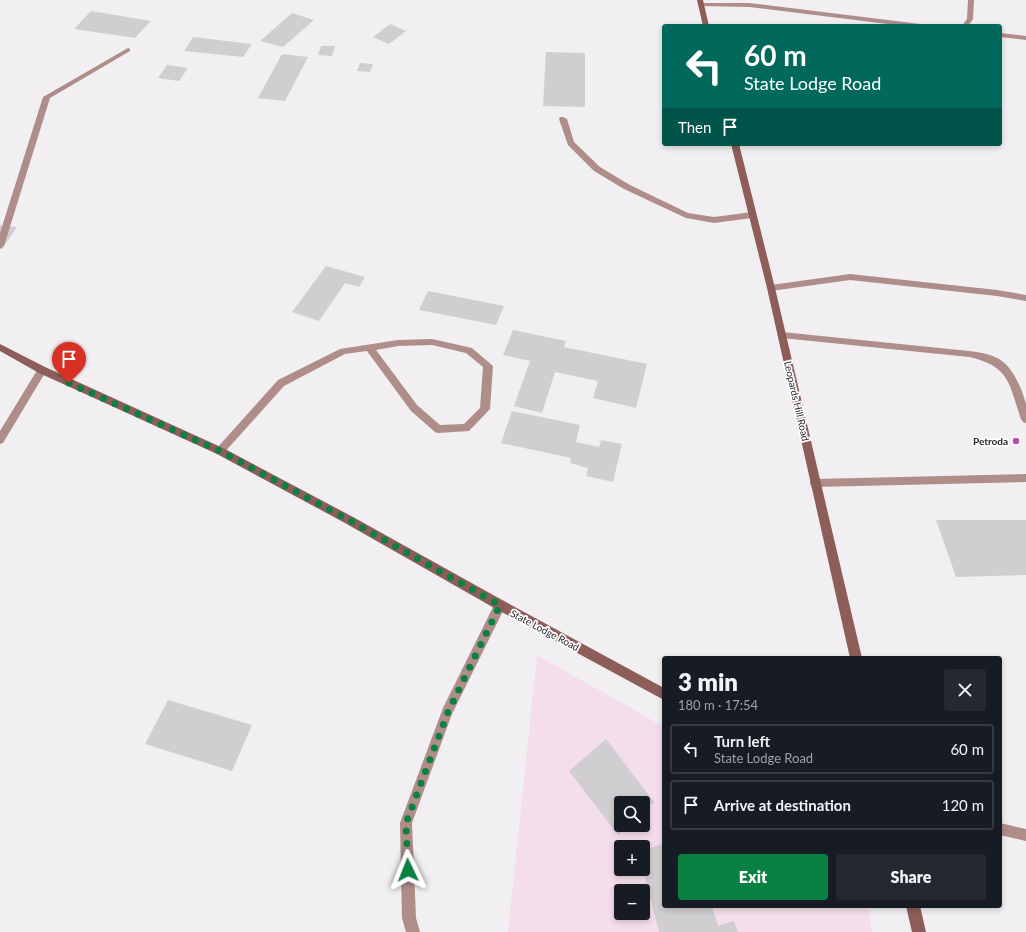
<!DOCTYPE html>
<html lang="en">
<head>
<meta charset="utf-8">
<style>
  :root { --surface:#171b24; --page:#242831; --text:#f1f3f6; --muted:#9ea1a6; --line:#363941; --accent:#0b8043 }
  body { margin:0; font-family:Lato,sans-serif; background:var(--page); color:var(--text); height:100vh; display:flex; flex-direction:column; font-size:15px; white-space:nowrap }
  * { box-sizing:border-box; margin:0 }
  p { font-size:13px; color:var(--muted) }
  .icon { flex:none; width:22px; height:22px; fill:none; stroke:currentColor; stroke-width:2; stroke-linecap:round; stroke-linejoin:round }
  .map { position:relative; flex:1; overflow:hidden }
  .details { position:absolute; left:662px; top:656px; width:340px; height:252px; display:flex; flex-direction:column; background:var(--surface); border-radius:4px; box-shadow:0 2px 6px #0003 }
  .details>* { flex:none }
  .banner { position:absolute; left:662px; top:24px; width:340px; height:122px; border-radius:4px; box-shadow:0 2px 6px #0003; background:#00695c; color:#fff; overflow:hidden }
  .fabs { position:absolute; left:614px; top:796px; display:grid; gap:8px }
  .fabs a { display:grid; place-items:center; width:36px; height:36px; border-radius:4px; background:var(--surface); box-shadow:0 2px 6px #0003; font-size:20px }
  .pin { position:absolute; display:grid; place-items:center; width:34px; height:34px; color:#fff; margin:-41px -17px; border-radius:50% 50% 50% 0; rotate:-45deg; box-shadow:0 0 4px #0007 }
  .pin .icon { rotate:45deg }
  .me { position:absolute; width:44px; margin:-22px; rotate:358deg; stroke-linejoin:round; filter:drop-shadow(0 0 3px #0008) }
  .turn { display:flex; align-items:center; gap:14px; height:84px; padding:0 16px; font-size:18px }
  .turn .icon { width:52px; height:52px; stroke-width:2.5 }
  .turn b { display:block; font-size:28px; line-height:34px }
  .then { display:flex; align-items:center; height:38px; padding:0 16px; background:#0003; gap:8px; font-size:15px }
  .round { display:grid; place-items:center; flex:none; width:42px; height:42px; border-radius:4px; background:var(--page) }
  .overview { display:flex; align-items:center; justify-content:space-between; height:68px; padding:0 16px }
  h1 { font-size:24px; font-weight:800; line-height:30px }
  .primary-button { display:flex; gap:8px; margin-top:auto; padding:8px 16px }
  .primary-button a { flex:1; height:46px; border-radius:4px; background:var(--accent); color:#fff; font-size:16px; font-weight:800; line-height:46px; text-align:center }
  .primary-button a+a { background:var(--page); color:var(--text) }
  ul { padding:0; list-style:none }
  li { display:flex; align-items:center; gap:12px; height:50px; margin:0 8px 6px; padding:0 8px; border:2px solid var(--line); border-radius:4px }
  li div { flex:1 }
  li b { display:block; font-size:15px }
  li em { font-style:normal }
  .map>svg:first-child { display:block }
  .commercial { fill:#f5deeb; fill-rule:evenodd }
  .building { fill:#d1ced1 }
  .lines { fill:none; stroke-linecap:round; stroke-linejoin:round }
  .lane { fill:#af8d89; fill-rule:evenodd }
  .street { fill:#af8d89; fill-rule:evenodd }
  .secondary { fill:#8d5d59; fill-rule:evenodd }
  .route { stroke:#0b8043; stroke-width:7; stroke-dasharray:0 12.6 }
  .poi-dot { fill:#b54cae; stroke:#fff; stroke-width:1.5 }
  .labels { text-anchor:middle; stroke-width:3.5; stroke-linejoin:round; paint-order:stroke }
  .street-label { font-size:10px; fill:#292829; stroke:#fff }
  .poi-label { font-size:10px; font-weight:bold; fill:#292829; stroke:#fff; text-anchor:end }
</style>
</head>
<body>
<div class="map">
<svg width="1026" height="932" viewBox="0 0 1026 932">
  <rect width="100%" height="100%" fill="#f1eff1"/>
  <!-- commercial -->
  <path class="commercial" d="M537,655L664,727V906H868L872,932H508ZM621,803H643V825H621ZM621,847H643V869H621ZM621,891H643V913H621Z"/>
  <!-- building -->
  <path class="building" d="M91,11L151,21L135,38L74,29Z
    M292,13L314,20L283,47L260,41Z
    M390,24L406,31L389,44L373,37Z
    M193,37L252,44L243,57L184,51Z
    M321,46H335L332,56L318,55Z
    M546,52L585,53V107L543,106Z
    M282,54L308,57L285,101L258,98Z
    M360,63L373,64L370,72L357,71Z
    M167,65L188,68L179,81L158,78Z
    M0,225L17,227L2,249L0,248Z
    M326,266L365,277L359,287L345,283L319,321L292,312Z
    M428,291L504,306L496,325L419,310Z
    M513,330L566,341L564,347L647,364L636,408L593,398L598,381L555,372L542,413L514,406L530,361L503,355Z
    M512,411L580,425L576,442L599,447L601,440L622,444L613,482L586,476L588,468L570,463L571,458L501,443Z
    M936,520H1026V575L956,577Z
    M168,700L252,725L232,771L145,744Z
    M606,739L654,802L643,812V803H621V825H629L618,835L569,771Z
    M664,844V906H712L718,926L734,921L738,932H659L643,869V850Z"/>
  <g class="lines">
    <!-- lane -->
    <path class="lane" d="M968,0H974L973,19L968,26H962L967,19Z
      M128,48L130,49V51L50,98L4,246L0,249V233L43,97Z
      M560,117H563L567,119L574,142L600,167L630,185L688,213L714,217L752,212L756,215L752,218L714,223L686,218L624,189L594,171L568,145L559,119Z
      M850,274L997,290L1026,295V301L997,296L850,280L771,291L767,288L771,285Z
      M782,332L969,351C979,352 990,354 999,359C1013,367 1022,389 1026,404C1026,410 1026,417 1026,423L1023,422L1021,419C1009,384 1010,366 969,357L782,338L777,335Z
      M432,339L472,348L493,366L490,409L469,431L438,433L435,432L411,411L367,351L345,354L284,386L223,454H217L215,451L217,448L278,380L340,349L398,340ZM432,345L466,353L483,367L480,408L464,424L440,425L417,405L376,350L398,346Z
      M42,366L47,370L45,373L3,443L0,444V431L39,367Z
      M1026,474V482L815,487L811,486L810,483L811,480L815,479Z
      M500,600L504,601L506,605L452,714L412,823L416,918L420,932H406L402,918L400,823L443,708L496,601Z"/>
    <!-- street -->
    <path class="street" d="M701,3H749L920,24L923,26H904L749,7L699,6V4Z
      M1000,33L1026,36V40L1000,37Z
      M1000,823L1026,829V841L1000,835Z"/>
    <!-- secondary -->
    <path class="secondary" d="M697,0H703L709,26H703Z
      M731,144H739L775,288L862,658H850L767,288Z
      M0,344L45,367L223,448L353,517L504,601L664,688V700L496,609L345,523L217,454L39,373L0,351Z
      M906,906H920L926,932H912Z"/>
  </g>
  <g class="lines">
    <!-- route -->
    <path class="route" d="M69,383L220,451L349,520L500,605L448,712L406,823L408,870"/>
  </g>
  <!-- markers -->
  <circle class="poi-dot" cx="1016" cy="441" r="4"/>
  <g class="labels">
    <!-- street labels -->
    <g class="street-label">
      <text transform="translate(797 401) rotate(77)" y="4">Leopards Hill Road</text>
      <text transform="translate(545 630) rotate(28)" y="4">State Lodge Road</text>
    </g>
    <!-- poi labels -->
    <g class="poi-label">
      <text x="1008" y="445">Petroda</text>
    </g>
  </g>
</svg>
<div class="fabs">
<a><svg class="icon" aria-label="search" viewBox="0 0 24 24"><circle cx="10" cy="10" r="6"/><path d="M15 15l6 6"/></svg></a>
<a>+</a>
<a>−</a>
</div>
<div class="pin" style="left:69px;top:383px;background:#d93025"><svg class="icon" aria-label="arrive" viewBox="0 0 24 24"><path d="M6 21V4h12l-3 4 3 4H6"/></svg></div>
<svg class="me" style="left:408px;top:870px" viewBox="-20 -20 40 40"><path d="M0-17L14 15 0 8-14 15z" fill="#0b8043" stroke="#fff" stroke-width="4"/></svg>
<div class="banner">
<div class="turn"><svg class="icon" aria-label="left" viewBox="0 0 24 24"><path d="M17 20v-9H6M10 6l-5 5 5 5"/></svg><div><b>60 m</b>State Lodge Road</div></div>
<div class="then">Then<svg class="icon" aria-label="arrive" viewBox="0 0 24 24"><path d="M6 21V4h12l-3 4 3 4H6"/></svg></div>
</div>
<section class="details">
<div class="overview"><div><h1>3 min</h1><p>180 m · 17:54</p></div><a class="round"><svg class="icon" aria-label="close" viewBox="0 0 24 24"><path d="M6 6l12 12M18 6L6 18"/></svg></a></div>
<ul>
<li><svg class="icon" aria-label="left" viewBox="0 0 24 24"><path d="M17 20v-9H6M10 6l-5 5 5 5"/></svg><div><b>Turn left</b><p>State Lodge Road</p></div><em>60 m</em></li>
<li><svg class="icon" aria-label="arrive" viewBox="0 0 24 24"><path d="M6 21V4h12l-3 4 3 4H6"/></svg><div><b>Arrive at destination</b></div><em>120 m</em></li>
</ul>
<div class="primary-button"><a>Exit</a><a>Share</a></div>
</section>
</div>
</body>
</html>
